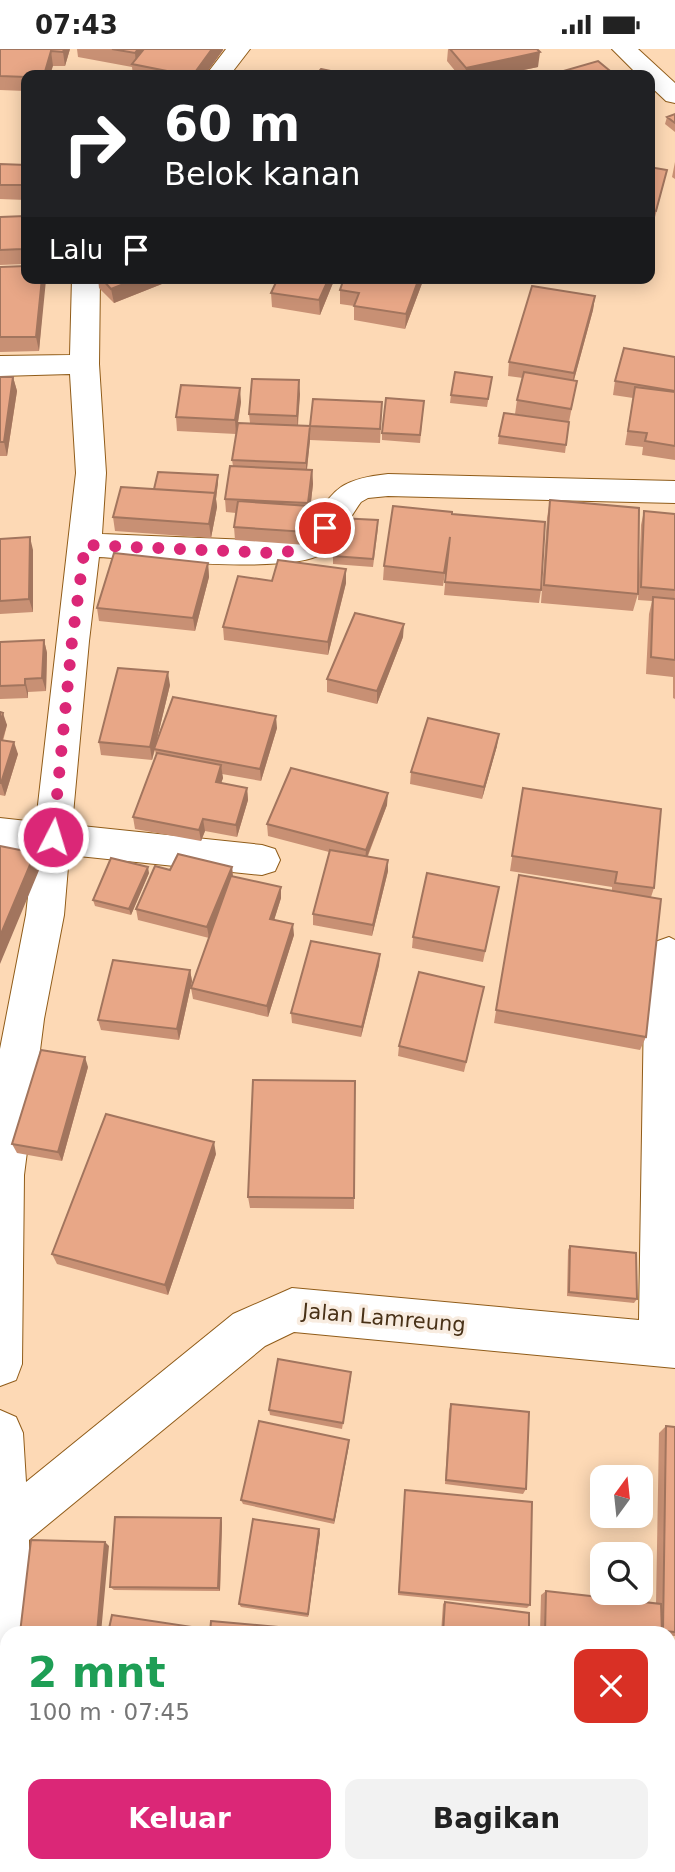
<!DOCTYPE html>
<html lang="id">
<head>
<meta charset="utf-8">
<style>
  :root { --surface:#fff; --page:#f2f2f2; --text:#222; --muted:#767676; --accent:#db2777 }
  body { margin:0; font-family:"DejaVu Sans",sans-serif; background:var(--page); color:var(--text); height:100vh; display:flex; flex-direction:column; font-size:26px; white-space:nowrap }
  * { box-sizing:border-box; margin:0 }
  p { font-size:23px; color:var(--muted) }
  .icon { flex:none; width:38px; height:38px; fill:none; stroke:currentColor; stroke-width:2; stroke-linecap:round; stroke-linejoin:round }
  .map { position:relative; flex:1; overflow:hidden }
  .side { position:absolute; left:0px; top:1577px; width:676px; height:247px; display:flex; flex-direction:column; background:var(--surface); border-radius:21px 21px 0 0; box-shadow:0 4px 18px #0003 }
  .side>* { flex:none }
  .top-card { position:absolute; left:21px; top:21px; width:634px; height:214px; border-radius:14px; box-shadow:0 4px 18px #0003; background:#202124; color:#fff; overflow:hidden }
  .needle { width:46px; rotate:15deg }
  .buttons { position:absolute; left:590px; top:1416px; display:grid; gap:14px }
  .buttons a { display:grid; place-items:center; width:63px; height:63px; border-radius:14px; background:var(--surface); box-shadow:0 4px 18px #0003; font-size:35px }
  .pin { position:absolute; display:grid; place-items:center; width:60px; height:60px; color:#fff; margin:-30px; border:4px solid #fff; border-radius:50%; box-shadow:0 2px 7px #0007 }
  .me { position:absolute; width:77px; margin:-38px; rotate:5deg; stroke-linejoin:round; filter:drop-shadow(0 0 5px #0008) }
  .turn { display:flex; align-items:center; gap:24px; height:147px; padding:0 28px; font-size:32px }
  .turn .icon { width:91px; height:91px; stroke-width:2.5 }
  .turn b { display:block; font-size:49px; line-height:60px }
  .then { display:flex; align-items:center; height:66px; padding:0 28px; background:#0003; gap:14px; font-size:26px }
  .round { display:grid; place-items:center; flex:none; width:74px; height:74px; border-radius:14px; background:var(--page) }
  .headline { display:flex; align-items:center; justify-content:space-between; height:119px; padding:0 28px }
  h1 { font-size:42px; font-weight:800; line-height:52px; color:#1e9e55 }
  .action { display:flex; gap:14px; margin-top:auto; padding:14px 28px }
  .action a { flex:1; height:80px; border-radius:14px; background:var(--accent); color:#fff; font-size:28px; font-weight:800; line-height:80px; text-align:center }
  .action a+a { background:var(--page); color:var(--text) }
  .status { display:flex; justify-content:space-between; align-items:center; height:49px; padding:0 35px; background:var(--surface); direction:ltr }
  .status svg { height:19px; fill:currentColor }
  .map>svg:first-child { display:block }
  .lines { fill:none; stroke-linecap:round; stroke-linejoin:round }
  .minor-casing { stroke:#905c19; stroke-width:2 }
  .tertiary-casing { stroke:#905c19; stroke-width:2 }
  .minor { fill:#fff; fill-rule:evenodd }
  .tertiary { fill:#fff; fill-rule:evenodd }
  .wall { fill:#c89074 }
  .shaded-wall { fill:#a2755e }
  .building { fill:#e8a787; stroke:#a2755e; stroke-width:2 }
  .route { stroke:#db2777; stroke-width:12; stroke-dasharray:0 21.6 }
  .labels { text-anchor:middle; stroke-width:7; stroke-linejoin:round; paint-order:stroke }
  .street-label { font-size:21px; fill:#483117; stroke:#f8ece0 }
</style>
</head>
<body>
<div class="status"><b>07:43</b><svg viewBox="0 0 49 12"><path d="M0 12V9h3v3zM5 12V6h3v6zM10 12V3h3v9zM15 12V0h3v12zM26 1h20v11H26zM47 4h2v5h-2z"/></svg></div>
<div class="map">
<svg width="675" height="1823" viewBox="0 0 675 1823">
  <rect width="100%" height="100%" fill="#fdd9b5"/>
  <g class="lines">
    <!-- minor casing -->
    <g class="minor-casing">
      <path id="minor" d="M226,0H250L230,26H206Z
        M72,229H100L99,315L106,424L102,485L274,492L296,490L302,487C334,444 332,431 388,425L675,432V454L388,447L368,449L361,453C350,468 338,492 323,504C294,526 141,510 99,508L89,592L72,776L262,796L275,800L280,811L275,822L262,826L69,806L64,866L44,970L24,1126L22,1315L16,1331L0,1337V1000L26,866L33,802L0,799V769L36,773L76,424L70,325L0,327V307L70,306Z
        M669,888L675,891V1319L294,1283L265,1297L29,1491L30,1584H7V1734L0,1731V1361L16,1368L23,1384L26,1433L233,1265L292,1239L639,1271L644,960L650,905L655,893Z
        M7,1791V1816H37L38,1823H0V1794Z"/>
    </g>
    <!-- tertiary casing -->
    <g class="tertiary-casing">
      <path id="tertiary" d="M612,0H638L675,34V54L666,52L649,36V26H638Z"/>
    </g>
    <!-- minor -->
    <use href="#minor" class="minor"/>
    <!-- tertiary -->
    <use href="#tertiary" class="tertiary"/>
  </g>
  <!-- wall -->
  <path class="wall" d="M0,0H70L65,17H53L26,26V42L0,41Z
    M77,0H223V1L205,26H133L132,18L78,8Z
    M448,0H537L538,18L500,26L456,23L447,12Z
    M675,65V83L665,75L667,68Z
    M675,113V130L672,128Z
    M0,115L26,116V151L0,150Z
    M649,118L667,121L653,176L649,175Z
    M0,168L26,172L25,215L0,216Z
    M0,218L26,229H45L39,302L0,303Z
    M98,229H177L114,254L99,239Z
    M278,229H335L320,266L272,258L271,244Z
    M424,229L405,280L354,271V257L340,255V241Z
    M595,247L593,261L574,331L577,332L569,373L565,404L498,395L499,387L535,368L515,365L517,351L523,329L508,327L509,313Z
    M675,308V411L642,406L643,398L625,396L633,349L613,346L615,332Z
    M0,328H13L17,342L7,407H0Z
    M492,328L487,358L450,354L451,346Z
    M300,345L298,377H310V391L307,421H312L313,435L306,496L235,491L234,478L236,464L226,463L225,450L233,417L232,411L236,385L177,382L176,368L241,353L238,374H250L249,365Z
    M424,352L420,394L382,391V384Z
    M382,353L380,394L310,391V377Z
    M218,426V433L216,450L217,458L211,489L115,482L113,468L154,440Z
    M550,451L638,545L633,562L541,554L547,469Z
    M644,462L675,465V650L673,649V628L646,625L649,565L652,552L638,551L641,476Z
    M452,465L541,541L539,554L444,546L448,504L443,537L383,531L384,517Z
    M378,479L373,518L333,515V507Z
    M0,490L33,501V563L0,565Z
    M208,514L209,528L195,582L99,572L97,559Z
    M272,532L346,534L328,606L224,591L223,578Z
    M403,588L377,655L327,643V630Z
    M44,591L47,604L46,642L28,643V649L0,650V593Z
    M170,636L155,698L277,679L261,732L222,725L223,729L221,734L247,739L248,751L237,788L205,782L201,792L135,780L133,768L156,706L155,701L152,711L101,706L99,693Z
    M0,663L7,676L3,692L18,705L5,747L0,746Z
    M497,697L482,750L410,735L411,723Z
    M520,755L654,839L651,848L646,988L640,1001L494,974L516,841L612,842V838L510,822Z
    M387,756L368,807L388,822L372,887L313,876V865L329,803L268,787L267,775Z
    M232,818L233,827L281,849L274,871L294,886L268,968L193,950L191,939L209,889L138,871L136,860L170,821Z
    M149,824L131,866L95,857L93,851Z
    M499,838L483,913L412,899L413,888Z
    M380,905L379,916L361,988L292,974L291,964Z
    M190,921L192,932L179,991L101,981L98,971Z
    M484,938L464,1023L398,1007L399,997Z
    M88,1018L62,1112L17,1104L12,1095Z
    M355,1032L354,1160L250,1159L248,1148Z
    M216,1105L168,1246L57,1215L52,1205Z
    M570,1197L637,1250L634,1254L567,1247L568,1201Z
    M351,1329L342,1380L270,1366L269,1361Z
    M451,1355L526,1440L523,1445L445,1435L449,1361Z
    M666,1377L675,1378V1587H668V1584H540L541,1546L546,1542L656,1555L659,1384Z
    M349,1391L334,1475L243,1455L241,1451Z
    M405,1441L530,1556L527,1559L398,1546Z
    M222,1473L220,1542L114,1541L110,1538Z
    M320,1484L308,1568L241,1558L239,1555Z
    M445,1553L529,1584H441L443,1555Z"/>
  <!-- shaded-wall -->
  <path class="shaded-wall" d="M64,0H70L65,17L63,3Z
    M138,0H149L136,16L135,4Z
    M212,0H223V1L205,26H193Z
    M51,2L53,17L50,26H44Z
    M540,3L538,18L499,26H465L466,19Z
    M25,167L26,203L25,215L22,200Z
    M42,229H45L46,231L39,302L36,288Z
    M139,229H177L114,254L111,240Z
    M329,229H335L320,266L319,251Z
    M419,229H424L405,280L406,265Z
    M595,247L593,261L572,338L574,324Z
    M13,328L17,342L7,407L4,393Z
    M299,331L300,345L297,381V367Z
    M240,339L241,353L236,385L235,371Z
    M310,377V391L306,428V414Z
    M312,421L313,435L306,496V483Z
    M218,426V433L216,450L217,458L211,489L209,475Z
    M30,488L33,501V563L29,550Z
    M208,514L209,528L195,582L193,569Z
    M346,520V534L328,606V593Z
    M404,575L403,588L377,655V642Z
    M44,591L47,604L46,642L42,629Z
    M168,623L170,636L152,711L150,698Z
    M25,630L28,643V649L25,636Z
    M3,664L7,676L0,699V674Z
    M276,667L277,679L261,732L260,720Z
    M499,685L497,697L482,750L484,738Z
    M14,693L18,705L5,747L1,734Z
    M221,716L223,729L217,745L216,733Z
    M247,739L248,751L237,788L236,776Z
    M388,744L387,756L365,813L366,801Z
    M203,770L205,782L201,792L199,781Z
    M35,804L40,819L0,915V887Z
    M388,811V822L372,887L373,876Z
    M148,818L149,824L131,866L129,860Z
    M232,818L233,830L209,889L207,878Z
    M281,838V849L271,881L270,870Z
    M293,875L294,886L268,968L267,957Z
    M380,905L379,916L361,988L362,978Z
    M190,921L192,932L179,991L177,980Z
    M85,1008L88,1018L62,1112L58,1103Z
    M214,1093L216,1105L168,1246L165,1236Z
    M349,1391V1396L334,1475V1471Z
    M221,1469L222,1473L220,1542L218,1539Z
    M319,1480L320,1484L308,1568V1565Z
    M105,1493L109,1497L101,1584H97Z
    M293,1816H298L311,1821V1823Z"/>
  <!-- building -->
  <path class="building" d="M0,0H64L63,3L51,2L44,26H26V28L0,27Z
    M112,0H138L135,4Z
    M144,0H212L193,26H187L132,15Z
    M450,0H537L540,3L466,19Z
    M598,12L615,26H563L560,23Z
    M321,20L350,26H316Z
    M447,22L503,26H447Z
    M675,65V74L667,68Z
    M0,115L26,116V136H0Z
    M649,118L667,121L656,162L649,161Z
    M25,167L22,200L0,201V168Z
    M26,217V229H42L36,288H0V218Z
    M101,229H139L111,240Z
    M278,229H329L319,251L271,244Z
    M344,229H419L406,265L354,257L359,244L340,241Z
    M532,237L595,247L574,324L509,313Z
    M624,299L675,308V342L615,332Z
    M455,323L492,328L488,350L451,346Z
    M524,323L577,332L571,360L517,351Z
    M0,328H13L4,393H0Z
    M252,330L299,331L297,367L249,365Z
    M181,336L240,339L235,371L176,368Z
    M635,338L675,343V397L645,392L647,384L628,382Z
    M386,349L424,352L420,386L382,384Z
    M313,350L382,353L380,380L310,377Z
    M504,364L569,373L566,396L499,387Z
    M238,374L310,377L306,414L232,411Z
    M230,417L312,421L308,454L225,450Z
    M158,423L218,426L215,444L154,440Z
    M121,438L215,444L209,475L113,468Z
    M550,451L639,459L638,545L544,536Z
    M238,452L309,457L306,483L234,478Z
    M393,457L452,463V465L545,473L541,541L445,533L450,488L444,524L384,517Z
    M644,462L675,465V541L641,538Z
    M338,469L378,471L373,510L333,507Z
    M30,488L29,550L0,552V490Z
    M114,504L208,514L193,569L97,559Z
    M278,511L346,520L328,593L223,578L238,527L272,532Z
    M653,548L675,550V611L651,608Z
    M355,564L404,575L377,642L327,630Z
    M44,591L42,629L25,630V636L0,637V593Z
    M118,619L168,623L150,698L99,693Z
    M173,648L276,667L260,720L154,700Z
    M0,663L3,664L0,674Z
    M428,669L499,685L484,738L411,723Z
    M0,691L14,693L1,734H0Z
    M157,704L221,716L216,733L247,739L236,776L203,770L199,781L133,768Z
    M291,719L388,744L366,801L267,775Z
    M523,739L661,760L654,839L615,834L617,823L512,807Z
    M0,797L35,804L0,887Z
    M330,801L388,811L373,876L313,865Z
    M178,805L232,818L207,878L136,860L155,817L170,821Z
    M111,809L148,818L129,860L93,851Z
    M427,824L499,838L485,902L413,888Z
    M519,826L661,850L646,988L496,961Z
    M231,827L281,838L270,870L293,875L267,957L191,939Z
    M311,892L380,905L362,978L291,964Z
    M113,911L190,921L177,980L98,971Z
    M419,923L484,938L466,1013L399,997Z
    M41,1001L85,1008L58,1103L12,1095Z
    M253,1031L355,1032L354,1149L248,1148Z
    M106,1065L214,1093L165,1236L52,1205Z
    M570,1197L636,1204L637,1250L569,1243Z
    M278,1310L351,1323L343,1374L269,1361Z
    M451,1355L529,1363L526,1440L446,1431Z
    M259,1372L349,1391L334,1471L241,1451Z
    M666,1377L675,1378V1583L663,1582Z
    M405,1441L532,1453L530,1556L399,1543Z
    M115,1468L221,1469L218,1539L110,1538Z
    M253,1470L319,1480L308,1565L239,1555Z
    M31,1491L105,1493L97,1584H20Z
    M546,1542L661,1555L662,1584H545Z
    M445,1553L529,1564V1584H443Z
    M112,1566L199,1579L198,1584H108Z
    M211,1572L323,1582L322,1584H210Z
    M225,1816H293L310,1823H223Z
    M357,1816H413V1823H401Z
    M417,1816H507L506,1823H416Z"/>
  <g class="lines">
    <!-- route -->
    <path class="route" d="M53,788L72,592L85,496L274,504C302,501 308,502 325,479"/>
  </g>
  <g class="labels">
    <!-- street labels -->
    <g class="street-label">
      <text transform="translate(384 1269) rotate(5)" y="7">Jalan Lamreung</text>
    </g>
  </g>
</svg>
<div class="buttons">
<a><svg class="needle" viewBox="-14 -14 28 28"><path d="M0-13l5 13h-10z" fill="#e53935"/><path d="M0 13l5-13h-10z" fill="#767676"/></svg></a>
<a><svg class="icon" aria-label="search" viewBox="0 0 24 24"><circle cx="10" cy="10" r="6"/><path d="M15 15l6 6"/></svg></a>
</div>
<div class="pin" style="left:325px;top:479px;background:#d93025"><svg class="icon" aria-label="arrive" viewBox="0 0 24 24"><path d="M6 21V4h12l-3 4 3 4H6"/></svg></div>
<svg class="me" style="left:53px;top:788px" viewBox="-20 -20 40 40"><circle r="17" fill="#db2777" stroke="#fff" stroke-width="3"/><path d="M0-11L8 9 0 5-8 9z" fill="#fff"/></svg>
<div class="top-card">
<div class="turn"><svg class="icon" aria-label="right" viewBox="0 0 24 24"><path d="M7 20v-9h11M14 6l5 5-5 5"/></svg><div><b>60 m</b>Belok kanan</div></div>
<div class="then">Lalu<svg class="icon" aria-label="arrive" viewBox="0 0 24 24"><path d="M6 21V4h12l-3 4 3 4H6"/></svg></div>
</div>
<section class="side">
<div class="headline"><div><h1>2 mnt</h1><p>100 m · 07:45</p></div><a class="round" style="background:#d93025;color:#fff"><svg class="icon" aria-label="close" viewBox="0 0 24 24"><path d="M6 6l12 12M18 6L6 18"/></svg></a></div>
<div class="action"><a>Keluar</a><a>Bagikan</a></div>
</section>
</div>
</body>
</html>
